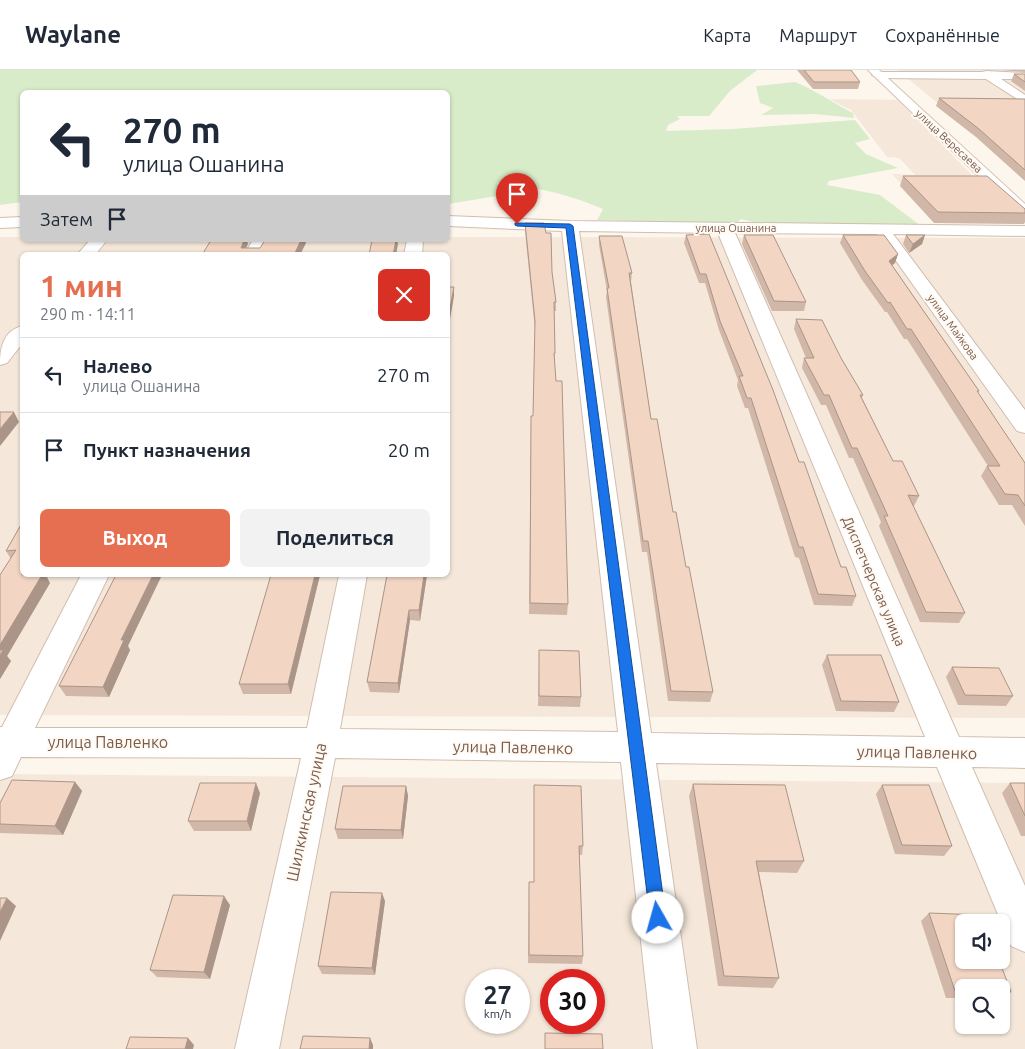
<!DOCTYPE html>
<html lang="ru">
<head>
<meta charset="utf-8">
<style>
  :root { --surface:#fff; --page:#f2f2f3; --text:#1f2937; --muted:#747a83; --line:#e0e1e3; --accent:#e76f51 }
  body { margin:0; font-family:Ubuntu,sans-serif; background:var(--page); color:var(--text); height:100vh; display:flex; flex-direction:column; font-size:19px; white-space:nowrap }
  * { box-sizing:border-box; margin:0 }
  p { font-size:16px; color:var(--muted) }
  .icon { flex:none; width:28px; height:28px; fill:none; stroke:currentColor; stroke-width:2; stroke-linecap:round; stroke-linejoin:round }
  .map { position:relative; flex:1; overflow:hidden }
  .details { position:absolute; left:20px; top:182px; width:430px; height:325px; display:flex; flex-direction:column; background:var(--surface); border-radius:8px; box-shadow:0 1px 4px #0004 }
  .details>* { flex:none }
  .banner { position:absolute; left:20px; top:20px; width:430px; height:152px; border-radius:8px; box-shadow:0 1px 4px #0004; background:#fff; color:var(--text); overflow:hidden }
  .buttons { position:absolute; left:955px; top:844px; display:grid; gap:10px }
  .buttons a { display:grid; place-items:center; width:55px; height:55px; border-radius:8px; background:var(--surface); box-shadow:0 1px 4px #0004; font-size:25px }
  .speed { position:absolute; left:465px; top:899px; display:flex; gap:10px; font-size:25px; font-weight:700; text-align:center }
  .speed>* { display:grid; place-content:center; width:65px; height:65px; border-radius:50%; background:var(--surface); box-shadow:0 1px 4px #0004; line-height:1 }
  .speed small { font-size:12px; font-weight:400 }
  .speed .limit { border:8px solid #d22; background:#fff; color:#111 }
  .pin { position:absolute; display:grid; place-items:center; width:42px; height:42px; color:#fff; margin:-51px -21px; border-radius:50% 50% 50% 0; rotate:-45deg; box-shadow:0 0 5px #0007 }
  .pin .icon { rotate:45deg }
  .me { position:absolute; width:55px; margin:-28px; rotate:353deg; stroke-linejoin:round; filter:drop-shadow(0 0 4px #0008) }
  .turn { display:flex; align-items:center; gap:18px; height:105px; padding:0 20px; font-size:22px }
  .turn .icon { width:65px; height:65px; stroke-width:2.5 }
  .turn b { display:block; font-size:35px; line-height:42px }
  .then { display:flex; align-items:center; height:48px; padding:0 20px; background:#0003; gap:10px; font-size:19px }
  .round { display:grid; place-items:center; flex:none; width:52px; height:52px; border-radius:8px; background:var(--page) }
  .summary { display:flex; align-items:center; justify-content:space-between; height:85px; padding:0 20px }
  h1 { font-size:30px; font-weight:600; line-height:38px; color:var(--accent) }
  .primary-button { display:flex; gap:10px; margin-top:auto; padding:10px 20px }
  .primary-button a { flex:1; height:58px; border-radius:8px; background:var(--accent); color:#fff; font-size:20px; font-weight:600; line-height:58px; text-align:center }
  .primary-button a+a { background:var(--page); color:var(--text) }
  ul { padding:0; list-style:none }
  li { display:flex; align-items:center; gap:15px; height:75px; padding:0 20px; border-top:1px solid var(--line) }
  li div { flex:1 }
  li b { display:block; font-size:19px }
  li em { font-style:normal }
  header { display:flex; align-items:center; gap:30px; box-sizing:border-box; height:70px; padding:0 25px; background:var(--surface); border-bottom:1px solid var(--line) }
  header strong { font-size:24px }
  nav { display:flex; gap:28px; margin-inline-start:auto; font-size:18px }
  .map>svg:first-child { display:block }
  .residential { fill:#f5e8da; fill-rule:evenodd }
  .green { fill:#d8ecc9 }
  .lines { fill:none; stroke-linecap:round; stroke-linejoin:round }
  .street-casing { stroke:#d1beb0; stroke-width:2 }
  .secondary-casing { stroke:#d6c0b0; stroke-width:2 }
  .street { fill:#fff; fill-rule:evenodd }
  .secondary { fill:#fff; fill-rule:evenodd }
  .wall { fill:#d1b7a8 }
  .shaded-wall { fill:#aa9588 }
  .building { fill:#f3d5c3; stroke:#aa9588 }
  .route { fill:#1a73e8; stroke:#114b97 }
  .labels { text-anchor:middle; stroke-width:4; stroke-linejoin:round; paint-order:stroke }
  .far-street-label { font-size:11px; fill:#7a5c4d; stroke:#fffaf3 }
  .street-label { font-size:14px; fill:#7a5c4d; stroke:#fffaf3 }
  .near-street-label { font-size:16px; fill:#7a5c4d; stroke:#fffaf3 }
</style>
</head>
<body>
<header>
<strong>Waylane</strong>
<nav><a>Карта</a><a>Маршрут</a><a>Сохранённые</a></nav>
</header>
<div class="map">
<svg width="1025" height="979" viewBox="0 0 1025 979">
  <rect width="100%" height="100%" fill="#fdf6ec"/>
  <!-- residential -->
  <path class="residential" d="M898,0H1025V107Z
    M829,29L898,30L976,109L903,116L892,104L915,105L899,88L887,87L851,40Z
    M0,167H22V170H448V167L1025,168V648L0,645ZM22,185H448V505H22Z
    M0,704L1025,713V979H0ZM964,852H1001V890H964ZM476,910H519V952H476ZM551,910H594V952H551ZM964,918H1001V955H964Z"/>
  <!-- green -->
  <path class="green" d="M0,0H757L730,21L709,46H677L680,49L668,55L666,61L732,59L855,50L870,69L855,73L866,84L898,98L829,111L827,115L880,125L921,156L764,155L741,149L736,154L597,150L603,139C569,124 535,117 498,113L497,126L448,134V22H22V132L0,135Z
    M795,12C815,20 833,33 853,43L854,48L815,44L761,45L773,38L760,33L756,16Z"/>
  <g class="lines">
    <!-- street casing -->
    <g class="street-casing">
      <path id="street" d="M986,1L1025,3V9H1001L1025,25V34L986,9L878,8L872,5L878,2H982Z
        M448,146L570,151L1025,156V166L893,164L1025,340V363L1017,361L877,164L735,163L959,667L1025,668V698L972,697L1025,816V882L1011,876L937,697L656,693L697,979H653L621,692L335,688L279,979H235L301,688L21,687L12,706L0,710V657H2L81,505H109L35,658H307L339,505H367L340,659L618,662L562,161L448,156ZM579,161L718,163L925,667L651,663Z
        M22,147V157L0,158V148Z
        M90,170H107L95,185H77Z
        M253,170H269L262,185H244Z
        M407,170H423L422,185H404Z
        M22,256V274L7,293L0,295C0,278 3,261 22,256Z"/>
    </g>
    <!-- secondary casing -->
    <g class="secondary-casing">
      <path id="secondary" d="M868,0H879L1025,134V147L1019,145Z"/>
    </g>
    <!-- street -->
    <use href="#street" class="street"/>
    <!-- secondary -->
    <use href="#secondary" class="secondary"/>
  </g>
  <!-- wall -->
  <path class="wall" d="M797,0H851L860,12L858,19H813Z
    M1001,0H1025V2Z
    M1014,4H1025V21L1011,11Z
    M939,28L1025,29V111L976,67L936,36Z
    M903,106L1025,139V152L1024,154L934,153L900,116Z
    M525,153L552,202L556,232V241H554L555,283L554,292L568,534L567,545L529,544L531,346H533L535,260L525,161Z
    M709,164L799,392L841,497L856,526L852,536L814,535L799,488L795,487L748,338H745L737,316L738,310L719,260L705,213H699L684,173L686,165Z
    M744,165L806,232L804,241H772L742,174Z
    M843,165L898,184L895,193L892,195L979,321L978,323L1025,393V456L1012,435H999L981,406L987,396H988L907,269H904L887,242H885L862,210L840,173Z
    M906,165H925L922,174L909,183L903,174Z
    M599,166L632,203L631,212L651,349L673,442L713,622L710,632L668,631L647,482H642L606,227L607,221L599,175Z
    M796,249L841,288L863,325L862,328L893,391L919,426L914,436H913L965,543L959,553L920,552L879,456L881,452L853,388H849L826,335H821L802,298L804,288H806L794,259Z
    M22,453V505L50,513L7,586L11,591L0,609L11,489L6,481Z
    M271,505H320L291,624H243L239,614Z
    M387,505H427L420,551L410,550L399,623L370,622L367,612Z
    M128,576L130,580L109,627L66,626L59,616Z
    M827,585L899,632L894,642L836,641L822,595Z
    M539,591L581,627L580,637L538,636Z
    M952,597L1013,626L1006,636L958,635L946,607Z
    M75,712L82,721L63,765L0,763V733Z
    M1010,713H1025V766H1021L1002,723Z
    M693,714L804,791L797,803L759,802L779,908L773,918L718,916L689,726Z
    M882,715L952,776L944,786L895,784L876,724Z
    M406,716L408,726L403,769H338L335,759Z
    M581,716L583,776L582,785H579L583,886L582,894L528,893L529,812H534Z
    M260,723L251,761H194L188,751Z
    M385,831L375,905L322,904L318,896Z
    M230,835L210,909L157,907L150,900Z
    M929,843L964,918V928H946L921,851Z
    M1001,922H1011L1001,929Z"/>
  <!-- shaded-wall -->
  <path class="shaded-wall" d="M925,165L922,174L909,183L913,174Z
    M244,170H247L248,174L243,185L241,178Z
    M301,170H305L306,173L300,185H294Z
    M396,170H397L398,174L396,185H393Z
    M898,184L895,193L886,200L889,191Z
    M454,217V226L448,261V249Z
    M14,342L19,352L0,376V359Z
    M36,505H46L50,513L7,586L11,591L0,609V575Z
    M153,505H162L128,576L130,580L109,627L103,617L121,570Z
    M315,505H320L291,624L288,614Z
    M424,505H427L420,551L419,540Z
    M409,540L410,550L399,623L398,613Z
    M75,712L82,721L63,765L55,756Z
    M256,713L260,723L251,761L247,751Z
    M406,716L408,726L403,769L401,760Z
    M382,823L385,831L375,905L372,898Z
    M224,826L230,835L210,909L204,902Z
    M7,828L16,836L0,871V842Z
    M188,968L194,975L193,979H185Z
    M370,968L373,975V979H369Z"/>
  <!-- building -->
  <path class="building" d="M804,0H851L860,12H814Z
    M1014,4H1025V12Z
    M939,28L1025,29V100L979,59Z
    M903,106H987L1025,139V143L938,142Z
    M525,153H544L546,163H551L552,202L556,232H554L555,283H554L556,311H562L568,534L530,533L531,346H533L535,251Z
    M709,164L773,320L799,392H804L841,497H846L856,526L818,524L803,477H799L751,328H747L739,306H743L720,251L706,204H700L686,165Z
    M744,165H773L806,232L774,231Z
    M843,165H884L898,184L889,191L979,321H977L1025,393V436L1018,425L1005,424L987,396H1000L911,259H907L890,232L888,233L865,201Z
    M906,165H925L913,174Z
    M599,166H622L632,203H629L651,349H657L673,442H676L686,497H689L713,622L671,621L648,471H643L607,218H609Z
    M211,170H244L241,178H260L265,170H301L294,185H202Z
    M372,170H396L393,185H369Z
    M448,217H454L448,249Z
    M796,249L822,250L841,288L863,325H860L893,391H902L919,426L908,425L965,543L926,542L884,446H888L857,378H852L829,325H824L804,288H814Z
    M0,342H14L0,359Z
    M22,453V505H42L0,575V505L16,480L6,481Z
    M116,505H153L121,570H124L103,617L59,616Z
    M271,505H315L288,614H239Z
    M387,505H424L419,540H409L398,613L367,612Z
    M0,580H3L0,586Z
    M539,580L579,581L581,627L539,626Z
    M827,585H881L899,632L841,631Z
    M952,597L999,598L1013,626L965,625Z
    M12,710L75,712L55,756L0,754V733Z
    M200,713H256L247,751H188Z
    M1010,713H1025V746Z
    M693,714L785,715L804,791H756L779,908L724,906Z
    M534,715L581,716L583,776H579L583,886L529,885V812H534Z
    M882,715H929L952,776L902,775Z
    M343,716H406L401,760L335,759Z
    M331,822L382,823L372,898L318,896Z
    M173,825L224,826L204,902L150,900Z
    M0,828H7L0,842Z
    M929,843L981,845L984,852H964V890H999L1011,922H1001V918H964V921H955Z
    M545,963L602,964L603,979H545Z
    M303,966L370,968L369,979H300Z
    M130,967L188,968L185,979H126Z"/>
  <!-- route -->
  <path class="route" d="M515,153L570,154L573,156L666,848L664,854L658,856L652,854L650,848L566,158L517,156L515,155Z"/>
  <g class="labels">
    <!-- far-street labels -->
    <g class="far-street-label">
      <text transform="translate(949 71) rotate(43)" y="4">улица Вересаева</text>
      <text x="736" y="162">улица Ошанина</text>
      <text transform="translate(953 257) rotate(54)" y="4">улица Майкова</text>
    </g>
    <!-- street labels -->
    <g class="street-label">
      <text transform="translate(874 511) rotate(67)" y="5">Диспетчерская улица</text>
    </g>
    <!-- near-street labels -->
    <g class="near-street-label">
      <text x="108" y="678">улица Павленко</text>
      <text transform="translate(513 677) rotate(1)" y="6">улица Павленко</text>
      <text transform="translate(917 682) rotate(1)" y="6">улица Павленко</text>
      <text transform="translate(306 742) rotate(-78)" y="6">Шилкинская улица</text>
    </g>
  </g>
</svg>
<div class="buttons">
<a><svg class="icon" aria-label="sound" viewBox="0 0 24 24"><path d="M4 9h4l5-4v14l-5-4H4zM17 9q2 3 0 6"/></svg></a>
<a><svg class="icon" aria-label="search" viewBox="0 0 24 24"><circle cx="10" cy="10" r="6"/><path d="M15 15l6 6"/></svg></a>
</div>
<div class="speed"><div>27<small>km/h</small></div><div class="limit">30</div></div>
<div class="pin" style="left:517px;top:154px;background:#d93025"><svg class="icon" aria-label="arrive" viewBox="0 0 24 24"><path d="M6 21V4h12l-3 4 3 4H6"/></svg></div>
<svg class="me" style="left:658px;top:848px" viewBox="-20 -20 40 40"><circle r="19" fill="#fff"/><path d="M0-13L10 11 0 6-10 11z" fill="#1a73e8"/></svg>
<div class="banner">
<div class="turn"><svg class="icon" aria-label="left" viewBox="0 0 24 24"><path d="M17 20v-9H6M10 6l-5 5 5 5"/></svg><div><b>270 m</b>улица Ошанина</div></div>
<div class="then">Затем<svg class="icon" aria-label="arrive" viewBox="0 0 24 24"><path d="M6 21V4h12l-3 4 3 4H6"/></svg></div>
</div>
<section class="details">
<div class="summary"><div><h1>1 мин</h1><p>290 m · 14:11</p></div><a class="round" style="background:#d93025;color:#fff"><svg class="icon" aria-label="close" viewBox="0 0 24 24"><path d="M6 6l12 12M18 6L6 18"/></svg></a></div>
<ul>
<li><svg class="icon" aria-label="left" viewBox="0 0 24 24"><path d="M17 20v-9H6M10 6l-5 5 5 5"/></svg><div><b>Налево</b><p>улица Ошанина</p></div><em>270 m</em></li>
<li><svg class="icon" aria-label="arrive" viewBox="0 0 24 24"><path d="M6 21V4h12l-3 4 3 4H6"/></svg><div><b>Пункт назначения</b></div><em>20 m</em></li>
</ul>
<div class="primary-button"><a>Выход</a><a>Поделиться</a></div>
</section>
</div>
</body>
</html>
